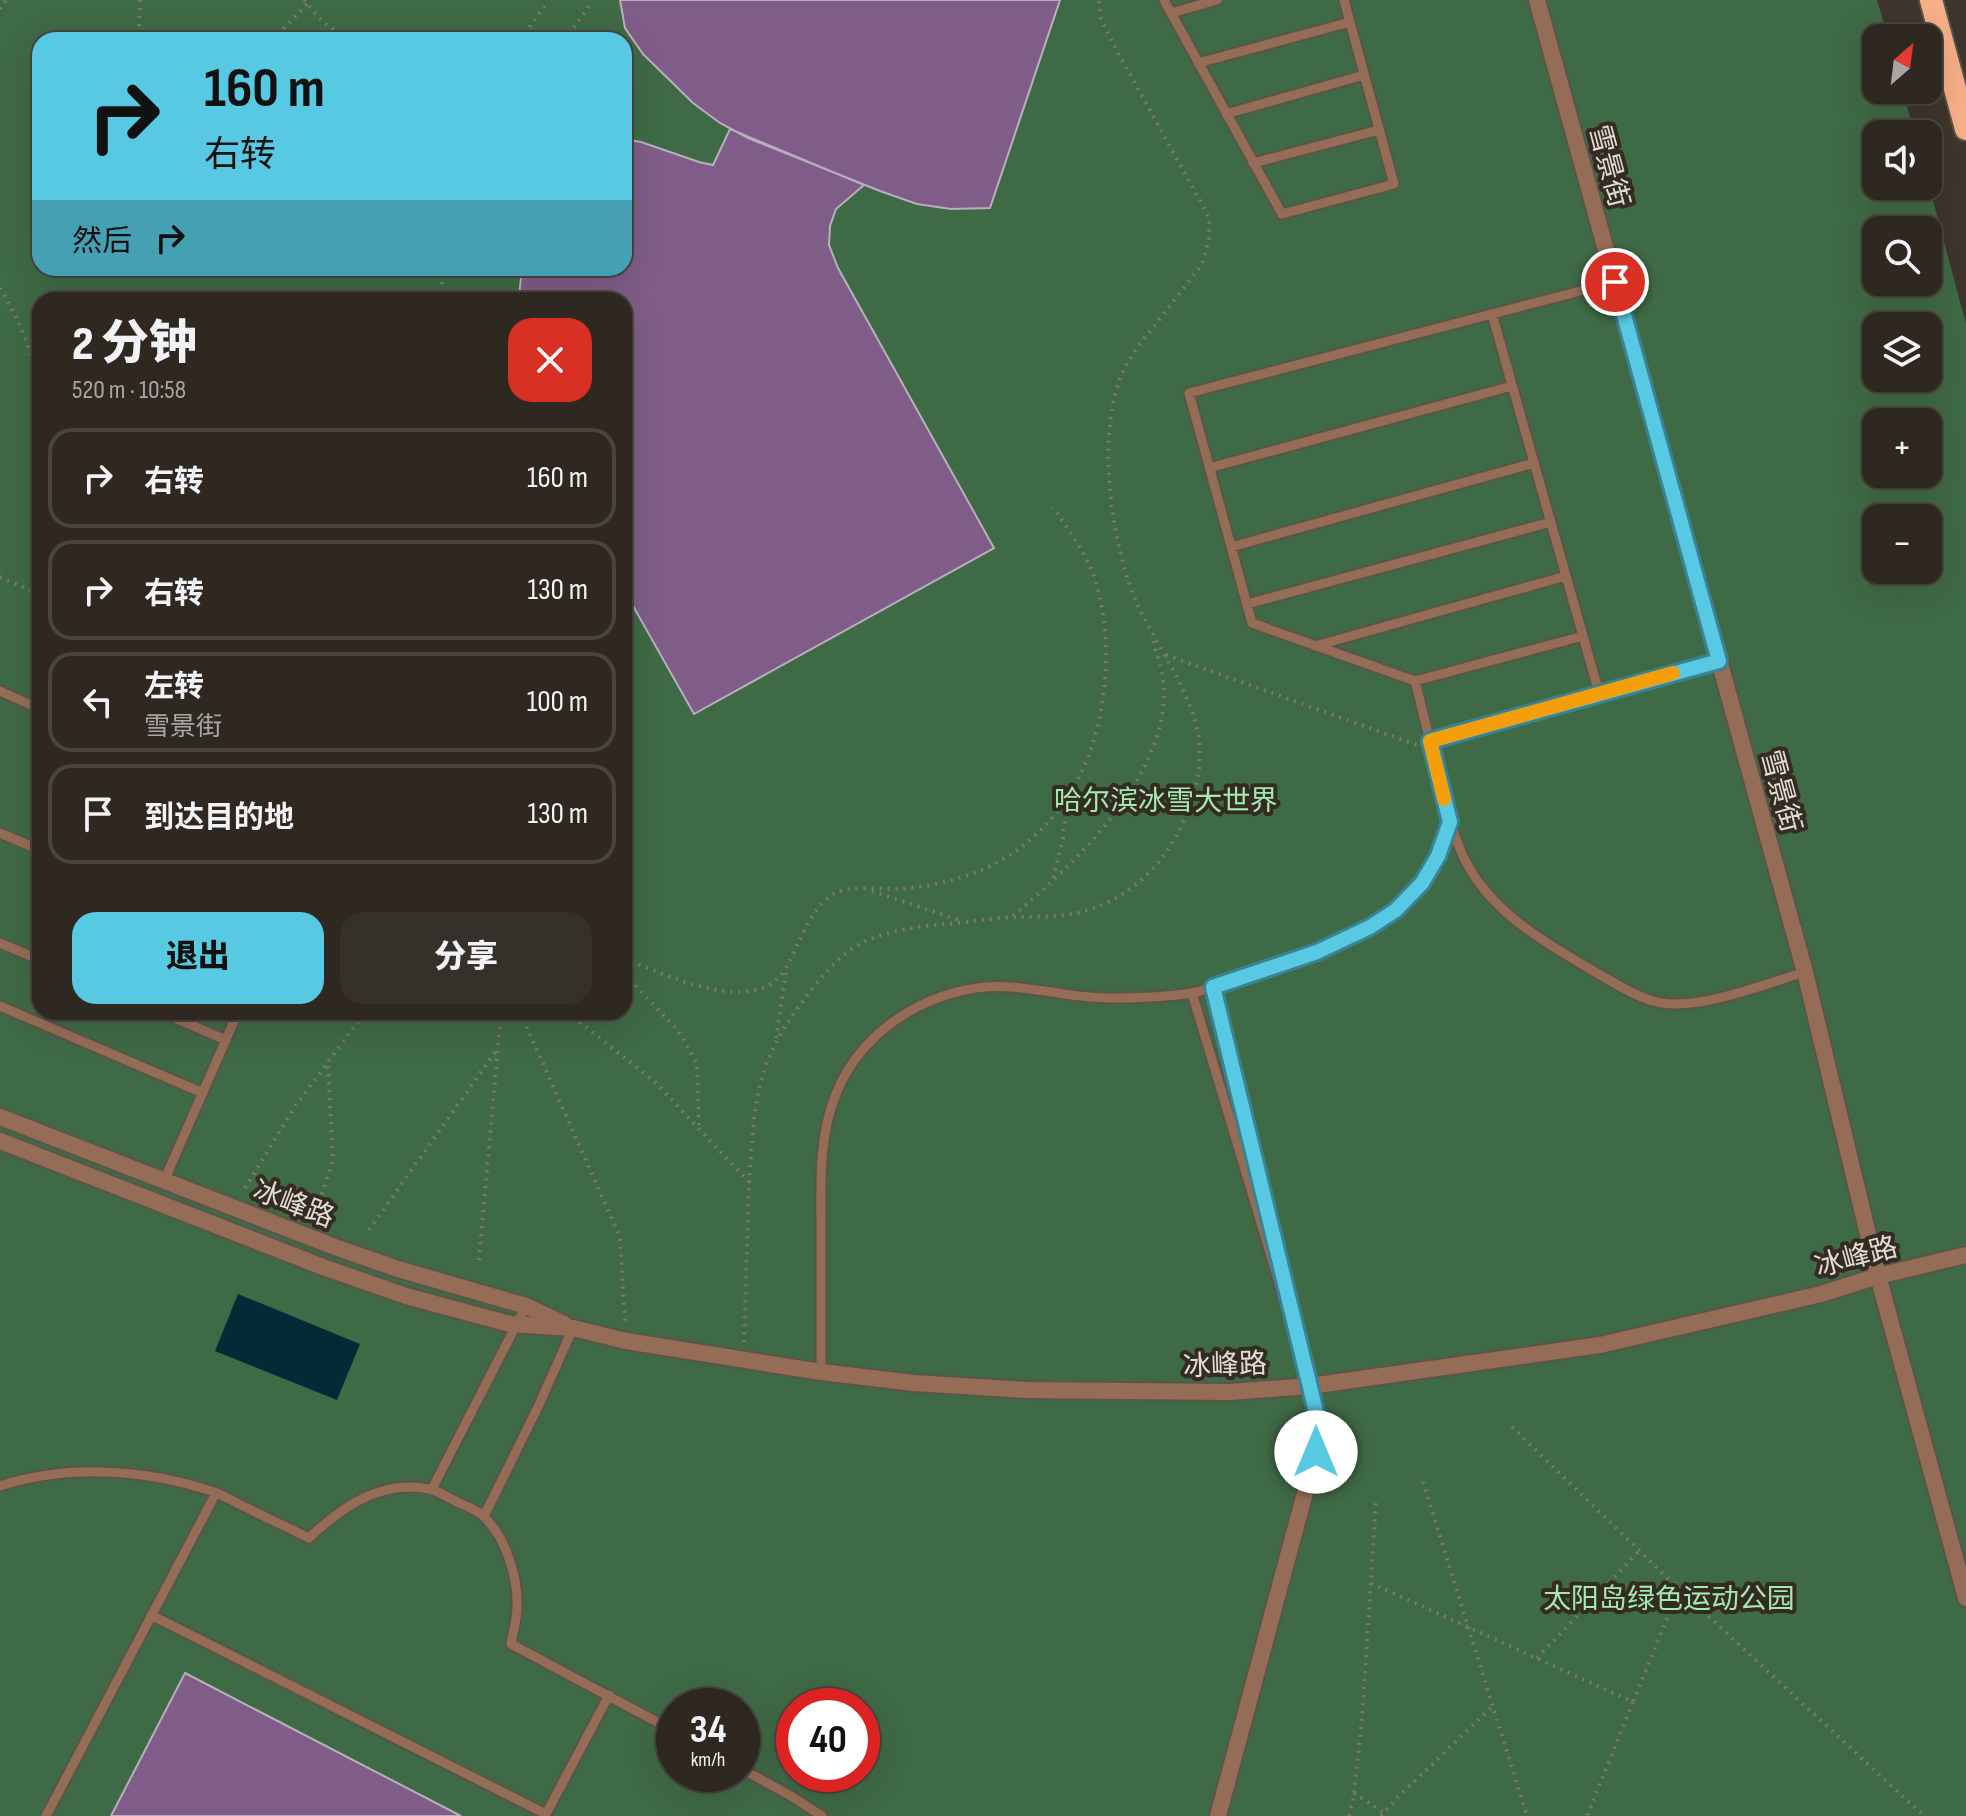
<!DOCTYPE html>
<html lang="zh">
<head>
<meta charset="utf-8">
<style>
  :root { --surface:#2e2821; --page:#36302a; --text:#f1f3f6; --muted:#a7a6a5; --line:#49443f; --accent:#57c9e2 }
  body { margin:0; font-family:"Sofia Sans Condensed","Noto Sans SC",sans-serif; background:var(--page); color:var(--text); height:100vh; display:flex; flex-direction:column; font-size:30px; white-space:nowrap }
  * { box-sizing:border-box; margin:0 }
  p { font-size:26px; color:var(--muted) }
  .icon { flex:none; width:44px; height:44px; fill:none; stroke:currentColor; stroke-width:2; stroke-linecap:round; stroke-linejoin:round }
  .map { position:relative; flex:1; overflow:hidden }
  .sheet { position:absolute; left:32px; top:292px; width:600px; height:728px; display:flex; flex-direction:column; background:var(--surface); border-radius:24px; box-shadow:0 8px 32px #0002,0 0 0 2px var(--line) }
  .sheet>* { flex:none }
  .hud { position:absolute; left:32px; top:32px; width:600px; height:244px; border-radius:24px; box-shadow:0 8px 32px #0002,0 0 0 2px var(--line); background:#57c9e2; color:#111; overflow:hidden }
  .needle { width:52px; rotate:28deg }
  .controls { position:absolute; left:1862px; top:24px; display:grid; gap:16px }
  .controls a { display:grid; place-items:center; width:80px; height:80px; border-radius:16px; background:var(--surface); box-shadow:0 8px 32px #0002,0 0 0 2px var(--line); font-size:40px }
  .speed { position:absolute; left:656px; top:1688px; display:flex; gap:16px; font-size:40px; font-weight:700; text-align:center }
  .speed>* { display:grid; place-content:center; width:104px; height:104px; border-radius:50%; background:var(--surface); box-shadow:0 8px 32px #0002,0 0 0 2px var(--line); line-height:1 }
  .speed small { font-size:20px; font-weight:400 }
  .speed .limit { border:12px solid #d22; background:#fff; color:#111 }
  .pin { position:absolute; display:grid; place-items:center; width:68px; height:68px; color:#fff; margin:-34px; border:4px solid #fff; border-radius:50%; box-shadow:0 2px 8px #0007 }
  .me { position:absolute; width:88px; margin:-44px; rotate:0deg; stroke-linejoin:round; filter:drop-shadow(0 0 6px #0008) }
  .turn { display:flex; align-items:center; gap:28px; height:168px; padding:0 40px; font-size:36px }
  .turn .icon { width:104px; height:104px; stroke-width:2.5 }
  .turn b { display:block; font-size:56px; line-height:68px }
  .then { display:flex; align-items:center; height:76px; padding:0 40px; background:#0003; gap:16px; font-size:30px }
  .round { display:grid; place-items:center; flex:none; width:84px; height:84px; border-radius:24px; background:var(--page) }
  .summary { display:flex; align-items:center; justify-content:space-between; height:136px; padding:0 40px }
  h1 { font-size:48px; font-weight:800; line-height:60px }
  .button { display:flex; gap:16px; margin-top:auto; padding:16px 40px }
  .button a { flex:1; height:92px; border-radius:24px; background:var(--accent); color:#111; font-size:32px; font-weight:800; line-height:92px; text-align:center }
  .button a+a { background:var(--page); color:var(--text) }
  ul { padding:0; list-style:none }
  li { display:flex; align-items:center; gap:24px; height:100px; margin:0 16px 12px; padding:0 24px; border:4px solid var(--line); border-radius:24px }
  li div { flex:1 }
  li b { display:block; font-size:30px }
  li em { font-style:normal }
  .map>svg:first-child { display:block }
  .green { fill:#3f6a46; fill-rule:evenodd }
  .water { fill:#042a36 }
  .building { fill:#7f5d88; stroke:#b9afbc; stroke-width:2 }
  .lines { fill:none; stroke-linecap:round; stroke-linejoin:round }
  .service-casing { stroke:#5b544a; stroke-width:13 }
  .tertiary-casing { stroke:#5b544a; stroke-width:20 }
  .trunk-casing { stroke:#5b544a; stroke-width:26 }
  .path { stroke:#7e776e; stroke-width:4; stroke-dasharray:2 6; stroke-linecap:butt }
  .service { stroke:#956d56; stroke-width:9 }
  .tertiary { stroke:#956d56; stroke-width:16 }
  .trunk { stroke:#f6af87; stroke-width:22 }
  .route-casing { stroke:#398393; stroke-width:20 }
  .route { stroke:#57c9e2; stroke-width:14 }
  .slow { stroke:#f59e0b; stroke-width:14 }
  .labels { text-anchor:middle; stroke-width:8; stroke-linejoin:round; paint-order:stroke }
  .street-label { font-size:28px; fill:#e1dcd5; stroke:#342c22 }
  .park-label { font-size:28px; fill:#a4e9ae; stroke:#342c22 }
</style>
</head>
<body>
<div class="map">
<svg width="1966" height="1816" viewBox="0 0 1966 1816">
  <rect width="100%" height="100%" fill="#3e362c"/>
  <!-- green -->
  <path class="green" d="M0,0H1877L1888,38H1876V90H1902L1915,134H1876V186H1928V182L1966,324V1816H0ZM40,40H624V268H40ZM1876,230H1928V282H1876ZM40,300H624V1012H40ZM1876,326H1928V378H1876ZM1876,422H1928V474H1876ZM1876,518H1928V570H1876ZM674,1706H742V1774H674ZM794,1706H862V1774H794Z"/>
  <!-- water -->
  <path class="water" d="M238,1294L360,1344L337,1400L215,1351Z"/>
  <!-- building -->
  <path class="building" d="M620,0H1060L990,208L951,209L917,204L880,191L748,138L720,123L693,103L643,54L625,28Z
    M730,129L864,185L836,209L830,226L829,245L838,268L994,548L694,714L624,590V300H519V296L522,268H624V139L641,142L699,162L713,165Z
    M185,1673L461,1816H111Z"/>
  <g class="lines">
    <!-- service casing -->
    <g class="service-casing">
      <path id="service" d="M1164,0L1282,214L1394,184L1344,0
        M1171,13L1217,0
        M1198,63L1350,22
        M1226,114L1364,75
        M1253,163L1379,130
        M1492,314L1583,636
        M1209,468L1512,386
        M1231,547L1534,463
        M1247,604L1551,522
        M1315,646L1566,576
        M1415,681L1252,623L1189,393L1615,282
        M0,691L40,709
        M1430,741L1599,693
        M1450,822C1455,835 1459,849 1466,862C1493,914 1546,943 1595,972C1615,983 1638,999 1662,1003C1703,1009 1765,984 1805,972
        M0,833L40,850
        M0,943L40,960
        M1213,987L1284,1282
        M1192,993L1310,1386
        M0,1006L203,1093
        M161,1012L226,1040
        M164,1181L238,1012
        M821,1372C821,1325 821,1279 821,1232C821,1186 818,1138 836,1094C862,1027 938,982 1010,987C1045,989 1078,999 1113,998C1138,998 1166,997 1191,993C1209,990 1226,983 1244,977C1278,966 1312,954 1346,939C1364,930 1383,922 1398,908C1425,885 1440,855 1450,822L1415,681L1583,636L1599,693L1719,661
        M0,1486C68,1464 146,1469 214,1492C225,1496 236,1503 247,1508C268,1518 288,1528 309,1538C342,1507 381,1479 429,1489C439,1491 448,1498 457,1502C465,1506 478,1510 484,1517C506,1537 518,1578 517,1607C517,1619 513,1632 511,1644L674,1731
        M432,1489L526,1306
        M484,1516L538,1407L573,1328
        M151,1615L546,1814
        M742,1769L791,1796L822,1816
        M46,1816L216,1493
        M545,1816L609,1695"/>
    </g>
    <!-- tertiary casing -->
    <g class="tertiary-casing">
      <path id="tertiary" d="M1537,0L1805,972L1878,1276L1966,1598
        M0,1117L335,1247L398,1269L526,1306L564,1324
        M0,1141L323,1267L406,1296L510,1324L573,1328L626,1341L821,1372L914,1383L1026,1390L1230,1392L1310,1386L1600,1345L1821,1294L1878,1276L1966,1255
        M1218,1816L1316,1452L1318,1420L1310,1386"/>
    </g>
    <!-- trunk casing -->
    <g class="trunk-casing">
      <path id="trunk" d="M1931,0L1966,129"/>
    </g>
    <!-- path -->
    <path class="path" d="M140,0L139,26L142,40
      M304,0L319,18L345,40
      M0,9L6,0
      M272,40L307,4
      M520,40L544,7L546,0
      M564,40L587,10L590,0
      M0,288C20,320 34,356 40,393
      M441,300L443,268
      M0,577L40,595
      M1166,655L1417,745
      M1053,878L1063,839L1067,800
      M872,891L962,921
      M1013,916C1074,864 1166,778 1164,690C1163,672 1156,653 1152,636
      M624,958C660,973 745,1013 778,978C788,968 793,953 799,941C807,925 818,902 835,893C851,885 882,890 901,889C924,887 949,882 972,874C1064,839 1105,752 1106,657C1106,631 1103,605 1095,580C1087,553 1068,530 1053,507
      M624,974L678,1030L697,1063L699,1128
      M520,1012L620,1237L625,1324
      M567,1012L655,1082L749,1182L744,1342
      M776,1038L787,967
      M749,1183C752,1152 752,1120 759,1090C766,1056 782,1028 803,1001C820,978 840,953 866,941C895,928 926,926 957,923C976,921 995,918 1014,917C1034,916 1056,918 1076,913C1115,905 1150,879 1170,846C1191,813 1205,772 1198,733C1190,692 1158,646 1139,608C1112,550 1097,442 1119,382C1126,360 1142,341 1156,324C1171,304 1187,284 1202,264C1208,248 1210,234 1209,217L1111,40L1101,19L1099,0
      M245,1188L296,1105L365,1012
      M314,1217L333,1161L328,1065
      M369,1230L496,1051
      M479,1260L501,1012
      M1512,1427L1679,1589L1633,1702
      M1423,1482L1527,1816
      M1371,1583L1633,1702L1587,1816
      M1679,1589L1924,1816
      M1537,1658L1640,1550
      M1354,1793L1384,1813
      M1349,1816L1353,1802L1362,1719L1376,1502
      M1381,1816L1399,1796L1492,1707"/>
    <!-- service -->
    <use href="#service" class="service"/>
    <!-- tertiary -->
    <use href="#tertiary" class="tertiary"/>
    <!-- trunk -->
    <use href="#trunk" class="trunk"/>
  </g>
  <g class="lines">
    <!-- route casing -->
    <g class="route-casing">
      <path id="route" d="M1316,1452L1318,1420L1213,987L1317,952L1370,927L1396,910L1422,883L1438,856L1450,822L1430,741L1719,661L1615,282"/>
    </g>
    <!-- route -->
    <use href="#route" class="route"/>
    <!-- slow -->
    <path class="slow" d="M1444,799L1430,741L1673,673"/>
  </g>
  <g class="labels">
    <!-- street labels -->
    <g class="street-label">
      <text transform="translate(1610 166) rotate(75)" y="10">雪景街</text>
      <text transform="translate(1782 791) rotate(75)" y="10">雪景街</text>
      <text transform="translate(294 1203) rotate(21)" y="10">冰峰路</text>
      <text transform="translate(1856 1256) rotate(-15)" y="10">冰峰路</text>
      <text transform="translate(1225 1364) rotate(-2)" y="10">冰峰路</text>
    </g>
    <!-- park labels -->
    <g class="park-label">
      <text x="1166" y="810">哈尔滨冰雪大世界</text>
      <text x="1669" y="1608">太阳岛绿色运动公园</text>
    </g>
  </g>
</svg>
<div class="controls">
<a><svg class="needle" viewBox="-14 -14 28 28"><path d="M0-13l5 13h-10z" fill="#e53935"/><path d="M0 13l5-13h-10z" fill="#a7a6a5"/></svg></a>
<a><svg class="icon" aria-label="sound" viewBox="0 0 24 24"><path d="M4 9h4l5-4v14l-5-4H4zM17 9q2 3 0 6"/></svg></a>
<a><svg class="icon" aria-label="search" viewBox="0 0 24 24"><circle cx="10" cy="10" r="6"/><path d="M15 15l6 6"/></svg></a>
<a><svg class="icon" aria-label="layers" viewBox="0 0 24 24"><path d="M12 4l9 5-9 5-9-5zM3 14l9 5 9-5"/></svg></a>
<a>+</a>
<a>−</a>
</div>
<div class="speed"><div>34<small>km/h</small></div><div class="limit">40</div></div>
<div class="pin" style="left:1615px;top:282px;background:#d93025"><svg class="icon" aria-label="arrive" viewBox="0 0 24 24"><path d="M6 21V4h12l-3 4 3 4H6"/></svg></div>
<svg class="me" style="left:1316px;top:1452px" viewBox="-20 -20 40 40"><circle r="19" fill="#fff"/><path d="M0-13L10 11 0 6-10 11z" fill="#57c9e2"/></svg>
<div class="hud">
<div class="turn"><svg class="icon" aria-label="right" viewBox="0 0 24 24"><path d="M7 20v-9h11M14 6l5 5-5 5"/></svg><div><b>160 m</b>右转</div></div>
<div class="then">然后<svg class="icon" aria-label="right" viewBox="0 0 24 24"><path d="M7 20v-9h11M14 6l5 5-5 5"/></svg></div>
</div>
<section class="sheet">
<div class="summary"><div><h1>2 分钟</h1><p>520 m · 10:58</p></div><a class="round" style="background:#d93025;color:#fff"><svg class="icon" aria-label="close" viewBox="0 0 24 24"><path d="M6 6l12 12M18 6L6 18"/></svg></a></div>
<ul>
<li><svg class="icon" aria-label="right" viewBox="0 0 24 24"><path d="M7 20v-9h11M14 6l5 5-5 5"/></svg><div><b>右转</b></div><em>160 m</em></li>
<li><svg class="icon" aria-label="right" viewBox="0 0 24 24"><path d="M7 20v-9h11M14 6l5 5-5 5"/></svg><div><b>右转</b></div><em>130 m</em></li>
<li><svg class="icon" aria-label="left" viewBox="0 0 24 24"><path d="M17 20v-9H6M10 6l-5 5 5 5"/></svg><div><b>左转</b><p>雪景街</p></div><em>100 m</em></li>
<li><svg class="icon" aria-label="arrive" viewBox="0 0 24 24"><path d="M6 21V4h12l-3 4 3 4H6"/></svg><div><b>到达目的地</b></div><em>130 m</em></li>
</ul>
<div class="button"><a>退出</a><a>分享</a></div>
</section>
</div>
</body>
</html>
